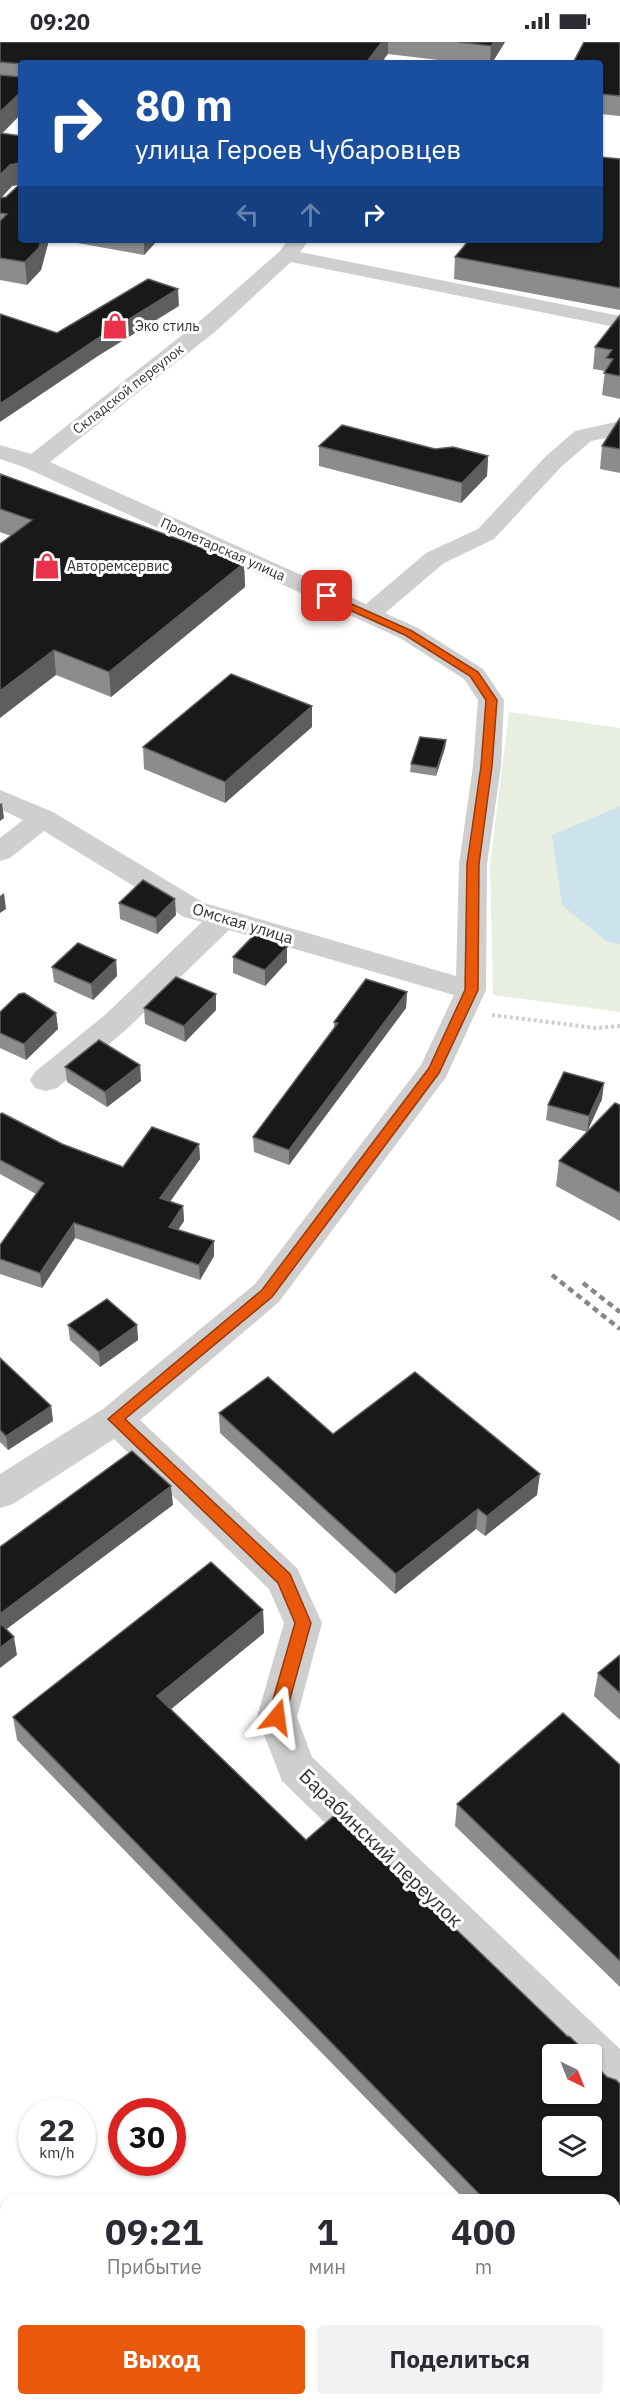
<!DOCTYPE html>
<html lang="ru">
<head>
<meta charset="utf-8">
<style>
  :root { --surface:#fff; --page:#f2f2f3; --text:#2b2b33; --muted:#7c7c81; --accent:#ea580c }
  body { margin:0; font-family:"IBM Plex Sans",sans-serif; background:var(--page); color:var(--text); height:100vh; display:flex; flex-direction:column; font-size:22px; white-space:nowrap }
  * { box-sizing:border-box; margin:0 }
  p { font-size:20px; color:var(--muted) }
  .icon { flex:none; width:33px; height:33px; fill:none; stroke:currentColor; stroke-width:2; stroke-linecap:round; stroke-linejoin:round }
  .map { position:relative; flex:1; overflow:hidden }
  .drawer { position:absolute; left:0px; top:2152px; width:621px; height:212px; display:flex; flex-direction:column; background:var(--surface); border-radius:18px 18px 0 0; box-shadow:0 2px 4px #0004 }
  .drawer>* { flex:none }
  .banner { position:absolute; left:18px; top:18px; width:585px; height:183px; border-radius:6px; box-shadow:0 2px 4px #0004; background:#1a4fa0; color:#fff; overflow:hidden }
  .needle { width:39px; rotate:137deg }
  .controls { position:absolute; left:542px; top:2002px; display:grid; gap:12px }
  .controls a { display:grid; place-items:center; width:60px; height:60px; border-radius:6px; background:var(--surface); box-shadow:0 2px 4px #0004; font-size:30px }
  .speed { position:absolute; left:18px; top:2056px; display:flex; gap:12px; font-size:30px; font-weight:700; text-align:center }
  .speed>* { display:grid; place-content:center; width:78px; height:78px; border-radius:50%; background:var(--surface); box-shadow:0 2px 4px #0004; line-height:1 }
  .speed small { font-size:15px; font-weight:400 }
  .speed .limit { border:9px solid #d22; background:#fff; color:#111 }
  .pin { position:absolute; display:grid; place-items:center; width:51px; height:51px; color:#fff; margin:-26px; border-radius:12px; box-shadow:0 3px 9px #0006 }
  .me { position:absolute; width:66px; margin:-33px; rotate:16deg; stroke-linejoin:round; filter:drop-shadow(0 0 4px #0008) }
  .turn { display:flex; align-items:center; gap:21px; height:126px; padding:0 18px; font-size:27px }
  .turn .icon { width:78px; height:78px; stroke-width:2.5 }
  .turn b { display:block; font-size:42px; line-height:51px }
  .lanes { display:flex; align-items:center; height:57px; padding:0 18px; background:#0003; justify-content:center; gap:30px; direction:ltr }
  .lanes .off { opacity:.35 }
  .eta { display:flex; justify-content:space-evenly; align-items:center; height:102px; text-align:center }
  .eta b { font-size:36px; font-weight:700; line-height:42px }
  .cta { display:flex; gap:12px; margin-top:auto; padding:12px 18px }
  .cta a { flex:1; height:69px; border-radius:6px; background:var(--accent); color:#fff; font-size:24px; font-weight:700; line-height:69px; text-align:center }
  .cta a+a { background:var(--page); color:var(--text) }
  .status { display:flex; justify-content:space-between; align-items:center; height:42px; padding:0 30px; background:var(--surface); direction:ltr }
  .status svg { height:16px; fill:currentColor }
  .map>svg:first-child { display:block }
  .green { fill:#e9efe0 }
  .water { fill:#cce3ee }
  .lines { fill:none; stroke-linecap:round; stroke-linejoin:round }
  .path { stroke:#cfcfcf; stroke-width:4; stroke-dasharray:3 3; stroke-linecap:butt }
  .minor { fill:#cfcfcf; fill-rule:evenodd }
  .rail-far1 { stroke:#878787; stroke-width:3; stroke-dasharray:4 3; stroke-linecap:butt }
  .rail { stroke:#878787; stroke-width:4.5; stroke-dasharray:6 4.5; stroke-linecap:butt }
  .wall { fill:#8c8c8c; fill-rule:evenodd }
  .shaded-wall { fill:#5e5e5e }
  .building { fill:#191919; stroke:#5e5e5e; stroke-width:1.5; fill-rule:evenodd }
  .route { fill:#ea580c; stroke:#983908; stroke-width:1.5 }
  .labels { text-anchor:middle; stroke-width:6; stroke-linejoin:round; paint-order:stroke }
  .far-poi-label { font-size:14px; fill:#323232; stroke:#fff; text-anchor:start }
  .far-street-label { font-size:14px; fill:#323232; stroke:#fff }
  .street-label { font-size:16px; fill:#323232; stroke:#fff }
  .near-street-label { font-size:20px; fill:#323232; stroke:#fff }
</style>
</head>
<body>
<div class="status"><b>09:20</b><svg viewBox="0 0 49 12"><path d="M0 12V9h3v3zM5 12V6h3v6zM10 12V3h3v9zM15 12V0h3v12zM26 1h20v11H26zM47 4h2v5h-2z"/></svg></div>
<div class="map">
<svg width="620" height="2363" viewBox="0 0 620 2363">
  <rect width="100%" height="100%" fill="#fff"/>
  <!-- green -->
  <path class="green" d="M509,670L620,686V970L493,953L490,823Z"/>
  <!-- water -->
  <path class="water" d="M620,764V902L606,899L562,863L552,793Z"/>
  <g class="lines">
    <!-- path -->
    <path class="path" d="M492,973L596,986L620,984"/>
    <!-- minor -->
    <path class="minor" d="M288,198H309L300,210L620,274V286L291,220L216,289L50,420L366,562L426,511L478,487L546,414L575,389L620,379V393L591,399L562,424L494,497L444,521L385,571L418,586L483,627L504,658L501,724L487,822L486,948L446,1035L279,1260L140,1378L297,1526L322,1581L297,1675L312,1715L620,2007V2059L604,2053L591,2040V2013H564L282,1739L257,1675L284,1581L269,1547L114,1397L13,1462L0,1466V1432L103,1367L255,1242L421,1023L454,953L229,888L128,986L57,1046L46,1049L35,1046L30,1038L35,1030L106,972L202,880L184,875L44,789L10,816L0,819V796L23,778L0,767V748L53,770L204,861L456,934L459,822L473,724L478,658L464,637L400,596L26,426L0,417V403L31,412L200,279L280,209Z"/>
    <!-- rail-far1 -->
    <path class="rail-far1" d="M367,17L403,21"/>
    <!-- rail -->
    <path class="rail" d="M552,1233L620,1287
      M583,1241L620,1270"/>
  </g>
  <!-- wall -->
  <path class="wall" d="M0,0H505L492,21H454L455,20L388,12L21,21V72L2,92L21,94V198H49L41,228L27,243L0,238ZM19,143L6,155L1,156L12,144Z
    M620,0V74L600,72V21Z
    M620,117V268L454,237L455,215L600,198Z
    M61,198H158L144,213Z
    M620,273V357L602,353L605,329L593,327L595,305Z
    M620,376V431L600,427L602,404Z
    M319,404L435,407L488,414L487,434L461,461L319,424Z
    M0,432L244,521L245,545L111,655L56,633L11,494L0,490Z
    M312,685L225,761L144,727L143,705Z
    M446,698L445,706L436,734L410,730L411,722Z
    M119,861L176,873L157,892L120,877Z
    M287,905V920L265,944L233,931V915Z
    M116,918L117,934L93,958L54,940L52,925Z
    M407,950L406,966L289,1123L254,1110L253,1095L334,986V980Z
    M144,966L216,968L185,1000L145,982Z
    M0,970L56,971L58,987L26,1018L0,1006Z
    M140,1023L141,1039L107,1065L67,1040L65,1025Z
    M602,1057L587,1090L546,1078L548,1063Z
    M620,1063V1179L556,1144L559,1119Z
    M0,1072L62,1102L123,1125L199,1102L200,1117L170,1160L183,1164L184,1179L178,1188L214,1214L200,1238L75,1196L42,1246L0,1232V1203L36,1152L0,1132Z
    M68,1283H137L138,1298L100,1325L70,1298Z
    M0,1316L51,1364L53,1379L8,1408L0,1400Z
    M219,1371L333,1392L537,1453L485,1494L476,1487L395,1552L220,1391Z
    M263,1568L264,1591L171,1667L615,2158H465L17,1698L13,1675Z
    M620,1613V1678L594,1654L598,1631Z
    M620,1723V1945L455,1784L457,1762Z"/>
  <!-- shaded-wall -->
  <path class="shaded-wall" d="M382,0H388V12L381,21H366Z
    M494,0H505L492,21H490L491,4Z
    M21,50V72L0,93V70Z
    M20,121L21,142L12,144L0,157V133L10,123Z
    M41,198H49L41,228L27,243L25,220Z
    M144,198H158L144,213Z
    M178,247L179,264L98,314L0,380V362L97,297Z
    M488,414L487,434L461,461L462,441Z
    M244,521L245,545L111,655L109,630Z
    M54,608L56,633L0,676V649Z
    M312,664V685L225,761V740Z
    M446,698L445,706L436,734L437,726Z
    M2,761L4,776L0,779V762Z
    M4,851L6,867L0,871V854Z
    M175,857L176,873L157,892L156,876Z
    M287,905V920L265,944V928Z
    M116,918L117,934L93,958L91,942Z
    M407,950L406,966L289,1123V1108Z
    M216,952V968L185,1000L184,984Z
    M56,971L58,987L26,1018L24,1002Z
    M140,1023L141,1039L107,1065L105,1050Z
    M604,1041L602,1057L587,1090L589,1074Z
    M199,1102L200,1117L161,1172L160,1156Z
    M183,1164L184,1179L170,1200L169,1185Z
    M74,1181L75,1196L42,1246L40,1231Z
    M214,1199V1214L200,1238L199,1223Z
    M137,1283L138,1298L100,1325L99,1310Z
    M51,1364L53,1379L8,1408L6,1394Z
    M540,1432L537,1453L485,1494L487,1474Z
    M171,1444L173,1463L0,1592V1572Z
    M478,1467L476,1487L395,1552L396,1532Z
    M263,1568L264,1591L159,1677L157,1654Z
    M14,1595L17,1613L0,1626V1606Z
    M620,2222V2233L615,2239V2227Z"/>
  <!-- building -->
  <path class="building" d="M0,0H382L366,21H21V50L0,70V33L21,35V22L0,20Z
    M458,0H494L491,4Z
    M584,0H620V54L600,52V21H573Z
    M0,91L21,94V198H41L39,206L25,220L0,216V179L7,172L0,171V156L6,155L21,141L20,121L10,123L0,133Z
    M600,115L620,117V246L455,215L469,198H600Z
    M148,237L178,247L97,297L0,362V272L57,291Z
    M620,273V334L604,331L613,317L606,316L612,308L595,305Z
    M620,376V407L602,404Z
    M342,383L435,407L453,405L488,414L462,441L319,404Z
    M0,432L244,521L109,630L54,608L0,649V502L32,478L0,467Z
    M231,632L312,664L225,740L143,705Z
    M420,695L446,698L437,726L411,722Z
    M143,838L175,857L156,876L119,861Z
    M255,892L287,905L265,928L233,915Z
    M78,901L116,918L91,942L52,925Z
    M176,935L216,952L184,984L144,966Z
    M366,937L407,950L289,1108L253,1095L338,981L334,980Z
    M24,951L56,971L24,1002L0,991V970L19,952Z
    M99,998L140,1023L105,1050L65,1025Z
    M564,1030L604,1041L589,1074L548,1063Z
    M615,1061L620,1063V1151L559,1119Z
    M2,1071L62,1102L123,1125L152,1085L199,1102L160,1156L183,1164L169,1185L214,1199L199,1223L74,1181L40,1231L0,1217V1203L44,1141L0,1118V1072Z
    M107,1257L137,1283L99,1310L68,1283Z
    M0,1316L51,1364L6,1394L0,1388Z
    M415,1330L540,1432L487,1474L478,1467L396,1532L219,1371L268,1335L333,1392Z
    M132,1409L171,1444L0,1572V1505Z
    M211,1520L263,1568L157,1654L306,1798L336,1772L567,1994L570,1995L589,2013H552V2052H591V2015L593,2017L594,2022L607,2035L616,2038L620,2042V2222L615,2227V2158H485L13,1675ZM552,2085H591V2124H552Z
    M0,1581L14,1595L0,1606Z
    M620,1613V1651L598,1631Z
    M563,1671L620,1723V1919L457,1762Z"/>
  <!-- route -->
  <path class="route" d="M327,551L412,589L478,630L497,658L492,724L479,822L478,948L439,1031L272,1255L125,1377L290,1532L311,1581L285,1675L282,1680L277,1683L271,1680L268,1675L295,1581L278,1541L108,1377L262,1248L429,1026L465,948L467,822L481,724L486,658L470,634L405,593L323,556L321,554Z"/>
  <!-- icons -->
  <defs>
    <g id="shop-bare" transform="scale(2.07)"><path d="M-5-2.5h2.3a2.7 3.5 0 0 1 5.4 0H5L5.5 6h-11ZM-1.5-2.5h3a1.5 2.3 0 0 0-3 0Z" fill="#eb324b" stroke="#fff" stroke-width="2.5" paint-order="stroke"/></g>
  </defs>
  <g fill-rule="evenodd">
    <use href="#shop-bare" x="115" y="284"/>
    <use href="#shop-bare" x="47" y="524"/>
  </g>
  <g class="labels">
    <!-- far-poi labels -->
    <g class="far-poi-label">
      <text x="135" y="289">Эко стиль</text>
      <text x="67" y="529">Авторемсервис</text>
    </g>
    <!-- far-street labels -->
    <g class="far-street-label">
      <text transform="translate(128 347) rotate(-38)" y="5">Складской переулок</text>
      <text transform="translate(223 507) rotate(24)" y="5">Пролетарская улица</text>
    </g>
    <!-- street labels -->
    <g class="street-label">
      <text transform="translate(243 881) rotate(17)" y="6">Омская улица</text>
    </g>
    <!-- near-street labels -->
    <g class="near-street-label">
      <text transform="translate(381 1806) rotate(44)" y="7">Барабинский переулок</text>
    </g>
  </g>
</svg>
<div class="controls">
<a><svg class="needle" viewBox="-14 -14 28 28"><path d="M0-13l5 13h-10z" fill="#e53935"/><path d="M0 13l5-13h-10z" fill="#7c7c81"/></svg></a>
<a><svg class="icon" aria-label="layers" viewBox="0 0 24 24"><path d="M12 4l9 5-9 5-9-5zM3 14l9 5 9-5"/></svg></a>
</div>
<div class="speed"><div>22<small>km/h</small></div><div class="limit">30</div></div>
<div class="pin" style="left:327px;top:554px;background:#d93025"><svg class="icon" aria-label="arrive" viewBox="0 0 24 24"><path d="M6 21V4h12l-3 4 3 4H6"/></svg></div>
<svg class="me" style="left:277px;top:1675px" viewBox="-20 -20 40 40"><path d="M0-17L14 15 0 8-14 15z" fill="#ea580c" stroke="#fff" stroke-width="4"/></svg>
<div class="banner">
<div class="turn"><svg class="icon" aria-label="right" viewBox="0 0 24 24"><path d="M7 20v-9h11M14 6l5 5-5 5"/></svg><div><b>80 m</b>улица Героев Чубаровцев</div></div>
<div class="lanes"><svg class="icon off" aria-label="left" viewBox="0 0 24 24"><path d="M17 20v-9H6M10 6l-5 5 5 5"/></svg><svg class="icon off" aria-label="ahead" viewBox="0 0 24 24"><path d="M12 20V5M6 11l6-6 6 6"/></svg><svg class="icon" aria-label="right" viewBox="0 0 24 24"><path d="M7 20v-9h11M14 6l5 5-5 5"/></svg></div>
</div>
<section class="drawer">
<div class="eta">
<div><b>09:21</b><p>Прибытие</p></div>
<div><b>1</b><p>мин</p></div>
<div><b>400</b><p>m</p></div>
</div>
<div class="cta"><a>Выход</a><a>Поделиться</a></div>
</section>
</div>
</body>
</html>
